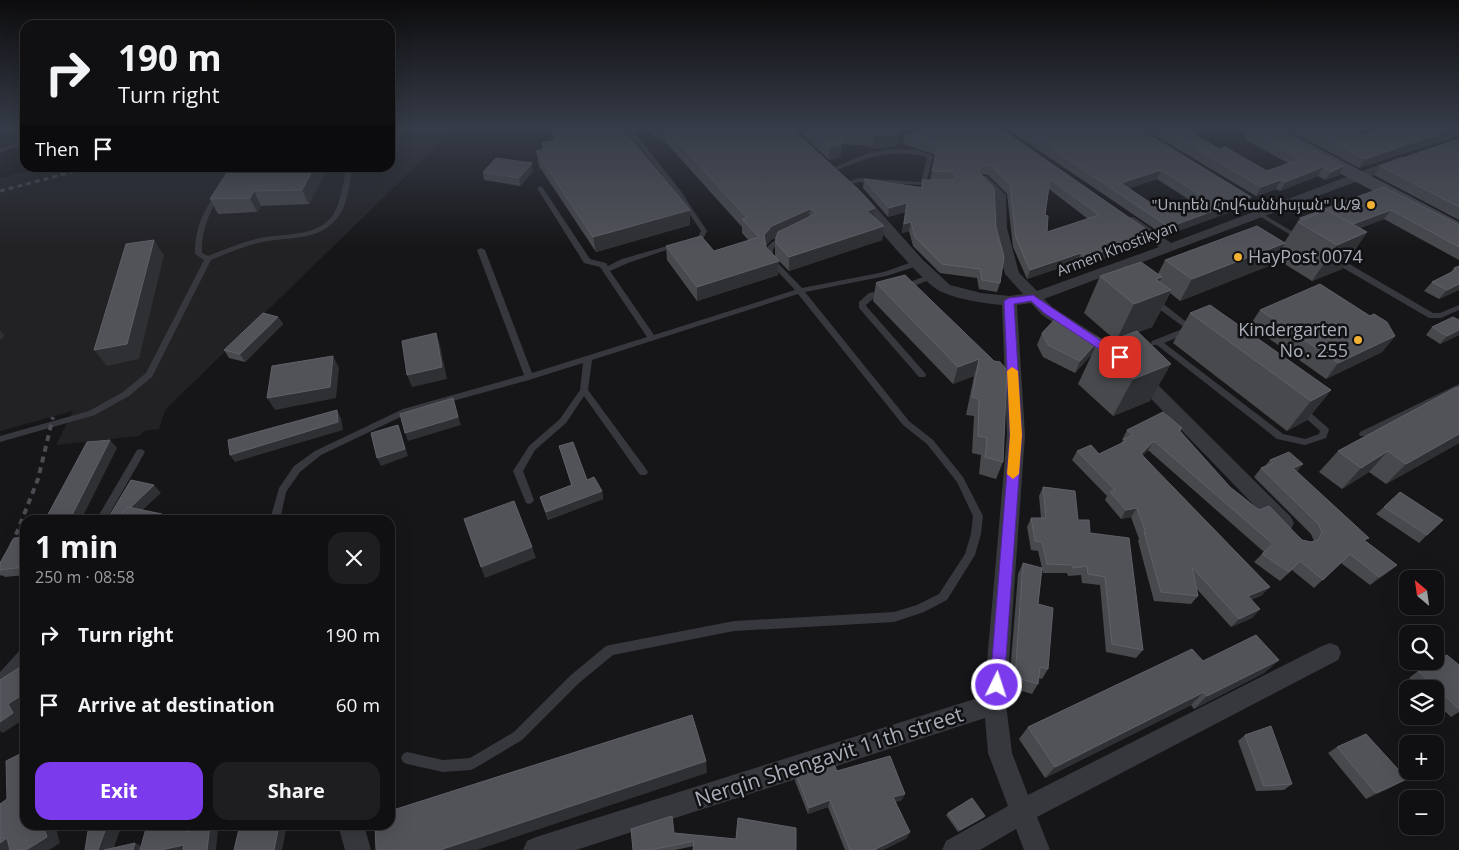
<!DOCTYPE html>
<html lang="en">
<head>
<meta charset="utf-8">
<style>
  :root { --surface:#101012; --page:#1e1e20; --text:#f1f3f6; --muted:#9c9d9f; --line:#303032; --accent:#7c3aed }
  body { margin:0; font-family:"Open Sans","Noto Sans Armenian",sans-serif; background:var(--page); color:var(--text); height:100vh; display:flex; flex-direction:column; font-size:19px; white-space:nowrap }
  * { box-sizing:border-box; margin:0 }
  p { font-size:16px; color:var(--muted) }
  .icon { flex:none; width:28px; height:28px; fill:none; stroke:currentColor; stroke-width:2; stroke-linecap:round; stroke-linejoin:round }
  .map { position:relative; flex:1; overflow:hidden }
  .panel { position:absolute; left:20px; top:515px; width:375px; height:315px; display:flex; flex-direction:column; background:var(--surface); border-radius:15px; box-shadow:0 5px 20px #0002,0 0 0 1px var(--line) }
  .panel>* { flex:none }
  .top-card { position:absolute; left:20px; top:20px; width:375px; height:152px; border-radius:15px; box-shadow:0 5px 20px #0002,0 0 0 1px var(--line); background:#101012; color:var(--text); overflow:hidden }
  .needle { width:32px; rotate:331deg }
  .fabs { position:absolute; left:1399px; top:570px; display:grid; gap:10px }
  .fabs a { display:grid; place-items:center; width:45px; height:45px; border-radius:10px; background:var(--surface); box-shadow:0 5px 20px #0002,0 0 0 1px var(--line); font-size:25px }
  .pin { position:absolute; display:grid; place-items:center; width:42px; height:42px; color:#fff; margin:-21px; border-radius:10px; box-shadow:0 2px 8px #0006 }
  .me { position:absolute; width:55px; margin:-28px; rotate:4deg; stroke-linejoin:round; filter:drop-shadow(0 0 4px #0008) }
  .turn { display:flex; align-items:center; gap:18px; height:105px; padding:0 15px; font-size:22px }
  .turn .icon { width:65px; height:65px; stroke-width:2.5 }
  .turn b { display:block; font-size:35px; line-height:42px }
  .then { display:flex; align-items:center; height:48px; padding:0 15px; background:#0003; gap:10px; font-size:19px }
  .round { display:grid; place-items:center; flex:none; width:52px; height:52px; border-radius:15px; background:var(--page) }
  .overview { display:flex; align-items:center; justify-content:space-between; height:85px; padding:0 15px }
  h1 { font-size:30px; font-weight:700; line-height:38px }
  .primary-button { display:flex; gap:10px; margin-top:auto; padding:10px 15px }
  .primary-button a { flex:1; height:58px; border-radius:15px; background:var(--accent); color:#fff; font-size:20px; font-weight:700; line-height:58px; text-align:center }
  .primary-button a+a { background:var(--page); color:var(--text) }
  ul { padding:0; list-style:none }
  li { display:flex; align-items:center; gap:15px; height:70px; padding:0 15px }
  li div { flex:1 }
  li b { display:block; font-size:19px }
  li em { font-style:normal }
  .map>svg:first-child { display:block }
  .built { fill:#222225 }
  .lines { fill:none; stroke-linecap:round; stroke-linejoin:round }
  .lane { fill:#37383d; fill-rule:evenodd }
  .street { fill:#37383d; fill-rule:evenodd }
  .secondary { fill:#45474d; fill-rule:evenodd }
  .rail-far2 { stroke:#4a4c52; stroke-width:3; stroke-dasharray:5 4; stroke-linecap:butt }
  .rail-far1 { stroke:#4a4c52; stroke-width:4; stroke-dasharray:6 5; stroke-linecap:butt }
  .rail { stroke:#4a4c52; stroke-width:5; stroke-dasharray:8 6; stroke-linecap:butt }
  .wall { fill:#47494d; fill-rule:evenodd }
  .shaded-wall { fill:#2f3033 }
  .building { fill:#525359; stroke:#5f6168; fill-rule:evenodd }
  .route { fill:#7c3aed; stroke:#51269a }
  .slow { fill:#f59e0b }
  .poi-dot { fill:#f2b134; stroke:#111113; stroke-width:2 }
  .labels { text-anchor:middle; stroke-width:5; stroke-linejoin:round; paint-order:stroke }
  .far-poi-label { font-size:15px; fill:#a8adb8; stroke:#111113; text-anchor:end }
  .far-street-label { font-size:15px; fill:#a8adb8; stroke:#111113 }
  .poi-label { font-size:18px; fill:#a8adb8; stroke:#111113; text-anchor:start }
  .near-street-label { font-size:21px; fill:#a8adb8; stroke:#111113 }
</style>
</head>
<body>
<div class="map">
<svg width="1459" height="850" viewBox="0 0 1459 850">
  <rect width="100%" height="100%" fill="#161618"/>
  <!-- built -->
  <path class="built" d="M0,128H25V143L0,153Z
    M390,128H455L165,410L159,429L144,431L139,436L56,445L73,411L0,431V178L40,168H390Z"/>
  <g class="lines">
    <!-- lane -->
    <path class="lane" d="M625,128H631L680,190L707,231L703,239L689,242V240L698,237L701,231L675,192Z
      M25,139V143L0,153V149Z
      M890,149L915,150L932,155L933,156L926,185L859,182L847,185L844,183L859,178L921,182L927,157C888,147 867,158 832,172L827,171L866,154Z
      M347,168H353C350,179 347,204 341,213C321,244 289,235 258,243C241,247 226,254 211,260L152,377L129,396L95,415L0,442V436L89,411L123,392L146,373L204,260L195,254C194,231 203,212 215,194L217,193L220,195C209,213 201,231 202,253L208,256C225,249 242,242 260,238C285,233 324,238 336,209C342,197 343,181 347,168Z
      M540,186L543,188L590,259L606,263L608,266L622,259L674,244H678V246L628,263L610,271L654,335L795,290L767,260L765,250C771,242 776,239 785,236L788,238L776,244L773,250V258L802,288L884,272L915,261H921V265L886,276L805,292L909,421L933,440L963,477L983,516L981,534L975,555L947,600L924,612L894,622L734,631L613,655L579,683L522,740L475,768L471,770L443,772L407,764L403,762L401,758L403,754L407,752L443,760L470,758L514,732L571,675L606,646L610,645L734,621L894,612L917,605L939,594L965,554L971,534L973,516L957,482L927,444L903,425L798,294L592,360L588,390L646,469L648,472L646,475H640L584,396L566,423L535,450L523,471L534,500L532,503L529,504L526,503L513,471L529,446L560,419L580,390L583,363L529,380L409,413L321,455L300,472L286,492L280,520H270L279,488L294,466L315,451L403,409L524,375L477,250L481,248L485,250L532,373L647,337L600,267L584,263L537,188Z
      M1258,211L1303,238L1304,239L1303,240H1299L1256,214L1255,213Z
      M1333,258H1339L1433,313H1440L1459,305V310L1441,318H1429L1333,262Z
      M929,275H932L936,277L907,289H901L900,287L901,285Z
      M884,290L888,292L887,294L875,297L866,305L867,307L925,373L926,375L925,377H919L859,308V302L869,293Z
      M1151,299H1157L1198,331L1197,333L1191,332L1164,343L1283,434L1305,439L1319,434L1320,431L1298,411L1297,409L1301,406L1304,407L1328,428L1329,430L1326,438L1305,445L1277,439L1157,345H1152L1151,343L1152,341L1185,328L1151,303L1150,301Z
      M1459,384V391L1366,436H1360L1359,434L1360,432Z
      M140,449L143,450L145,452L106,520H96L137,450Z
      M25,648V661L4,684L0,685V672L21,649Z"/>
    <!-- street -->
    <path class="street" d="M1402,156L1408,160L1406,163L1044,299L1052,307L1126,354L1128,358L1126,362H1114L1042,315L1031,303L1017,305L1025,435L1006,704L1012,753L1028,795L1322,646L1330,643L1338,646L1341,653L1338,660L1037,817L1050,850H1024L1016,829L980,850H942L946,841L1008,806L988,753L985,718L576,850H523L527,841L536,837L984,696L1007,435L1002,305C982,303 960,300 942,292C922,284 871,219 854,200L852,197L854,194H864L923,260L950,285L981,293L1009,296L1023,294L1005,274L993,228V196L979,182L977,179L979,176H987L1006,195L1007,228L1019,273L1037,291L1159,247L1124,223L1122,220L1124,217H1134L1171,243Z
      M1139,370L1145,372L1291,517L1294,523L1291,529L1284,531L1277,529L1133,380L1131,376L1133,372Z
      M338,825H364L371,850H345Z"/>
    <!-- secondary -->
    <path class="secondary" d="M1259,128H1280L1459,222V236L1261,132Z"/>
    <!-- rail-far2 -->
    <path class="rail-far2" d="M0,191L87,168"/>
    <!-- rail-far1 -->
    <path class="rail-far1" d="M12,545L38,479L53,417"/>
    <!-- rail -->
    <path class="rail" d="M0,575L13,543"/>
  </g>
  <!-- wall -->
  <path class="wall" d="M390,128H405L394,150H390Z
    M647,128H791L875,208L874,217L884,226L882,240L789,271L779,261L778,275L697,301L667,260L666,246L714,251L749,241L742,233V227L661,137L656,138ZM775,238V256L766,247V246L771,240Z
    M796,128H898L897,146L872,149L870,146L842,144L840,157L829,160Z
    M1000,128L1146,241L1084,267L1077,262L1027,279L1013,247L1007,194L988,175L981,174L1000,283L997,292L979,289L977,278L940,273L913,246L909,231L902,233L905,212L888,217L863,188L864,179L921,187L922,180H930L935,156L933,154L903,144L905,135ZM1049,189L1088,219L1047,232L1045,215Z
    M1006,128H1138L1246,206L1165,236ZM1157,179L1191,201L1164,212L1129,188Z
    M1143,128H1184L1219,149L1267,171L1288,163L1244,139L1246,136L1232,128H1271L1339,175L1325,180L1318,176L1280,191L1276,189L1256,196Z
    M1285,128H1328L1334,132L1367,135L1459,128V135L1359,168Z
    M552,132L690,225L596,252L539,166L536,151L543,150L542,143L554,140Z
    M1459,139V220L1374,175L1380,166Z
    M328,168L309,204L261,206L257,212L218,214L210,199Z
    M533,171L520,186L484,180L483,172Z
    M1384,187L1459,225V260L1384,219L1360,228L1367,232L1342,269L1312,281L1275,258L1271,265L1180,301L1170,293L1152,327L1138,332L1150,401L1113,416L1078,384L1092,354L1075,373L1043,357L1037,345L1042,333L1100,339L1097,346L1114,339L1084,313L1100,276L1158,274L1165,260L1284,243L1300,218Z
    M1459,266V290L1439,299L1424,291L1432,282L1451,272L1454,268Z
    M876,283L994,361L1003,462L996,479L979,474L981,455L972,453L974,416L966,415L974,376L953,384L873,301Z
    M1260,310L1395,336L1382,352L1326,379L1250,325Z
    M1190,313L1331,390L1307,420L1287,431L1173,343Z
    M278,317L283,324L245,362L229,358L224,350Z
    M1432,327L1459,335L1440,344L1426,335Z
    M1459,387V443L1386,484L1369,472L1342,489L1319,472L1338,451Z
    M1182,428L1180,432L1230,487L1259,510L1302,540L1311,542L1314,541L1311,534L1254,477L1261,468L1265,466L1270,460L1297,472L1365,541L1397,565L1387,573L1370,585L1341,563L1314,588L1292,570L1280,581L1254,562L1264,552L1148,450L1143,455L1262,595L1251,600L1260,609L1252,618L1231,627L1196,588L1198,596L1191,604L1154,601L1138,541L1139,539L1131,517L1121,519L1105,500L1107,496L1072,460L1077,451L1099,454L1121,444L1123,440H1122L1127,430Z
    M559,446L587,480L602,491L603,499L548,520L542,504L540,497L571,485Z
    M1043,487L1078,520L1090,533L1143,650L1136,658L1106,652L1100,585L1082,583L1081,575L1068,576L1067,573H1043L1042,569L1038,604L1048,669L1042,679L1038,678V684L1032,694L1009,687L1018,574L1023,563L1042,568L1038,551L1031,550L1027,527L1031,518H1041L1039,496Z
    M1384,507L1427,535L1419,543L1376,514Z
    M25,537V575L5,577L0,573V563Z
    M1279,660L1264,673L1194,709L1191,705L1045,778L1019,739L1028,727L1203,661Z
    M1459,665V712L1451,717L1435,702V689H1421L1409,678L1418,671Z
    M1245,735L1292,784L1284,790L1256,791L1238,741Z
    M1337,747L1396,785L1366,799L1328,753Z
    M837,771L902,800L895,802L907,838L883,850H845L828,807L808,814L795,781L796,774Z
    M948,813L983,818L958,832L946,815Z
    M674,833L796,850L694,846L675,850H633Z"/>
  <!-- shaded-wall -->
  <path class="shaded-wall" d="M397,128H405L394,150L391,140Z
    M655,128H661V137L656,138Z
    M1456,128H1459L1458,134L1359,168L1365,159Z
    M899,133L897,146L872,149L874,136Z
    M842,144L840,157L829,160L830,147Z
    M532,163L533,171L520,186L519,178Z
    M1344,166L1339,175L1325,180L1331,172Z
    M1323,167L1318,176L1280,191L1285,182Z
    M314,168H328L309,204L302,190Z
    M1161,170L1157,179L1118,192L1121,183Z
    M1281,180L1276,189L1256,196L1261,187Z
    M254,191L261,206L257,212L250,198Z
    M1251,197L1246,206L1165,236L1169,227Z
    M907,203L905,212L888,217L889,208Z
    M875,208L873,222L867,211Z
    M810,209L809,222L771,240L764,249V235L772,226Z
    M690,210V225L596,252L593,237Z
    M1391,210L1384,219L1329,240L1328,234Z
    M911,222L909,231L902,233L904,224Z
    M884,226L882,240L789,271V257Z
    M1150,232L1146,241L1084,267L1087,258Z
    M1367,232L1342,269L1312,281L1337,245Z
    M154,240L164,255L139,359L107,366L94,350Z
    M1285,243L1271,265L1180,301L1192,279Z
    M1081,253L1077,262L1027,279L1030,270Z
    M779,261L778,275L697,301V287Z
    M1162,277L1152,297L1171,290L1152,327L1116,341L1134,304L1156,279Z
    M1459,284V290L1439,299L1447,290Z
    M278,317L283,324L245,362L240,354Z
    M0,330L5,336L0,340Z
    M1459,330V335L1440,344L1447,336Z
    M436,333L440,345L447,379L412,387L407,375Z
    M1395,336L1382,352L1326,379L1338,363Z
    M1100,339L1096,348L1095,347L1092,354L1075,373L1080,361Z
    M333,356L339,368L336,398L275,410L267,398Z
    M979,359L974,376L953,384L958,367Z
    M1171,364L1150,401L1113,416L1133,379Z
    M1331,390L1307,420L1287,431L1311,401Z
    M453,398L461,425L408,441L405,433Z
    M337,410L341,418L343,430L235,462L230,455Z
    M398,425L401,432L408,456L381,466L377,458Z
    M1459,434V443L1386,484L1406,464Z
    M110,440L117,448L81,520H71L70,519Z
    M1154,441L1148,450L1136,463L1141,454Z
    M1388,451L1369,472L1342,489L1361,468Z
    M1303,464L1296,473L1293,468Z
    M154,485L161,493L132,520H116Z
    M602,491L603,499L548,520L546,512Z
    M1137,508L1131,517L1121,519L1126,510Z
    M162,514L167,520H156Z
    M532,547L536,558L485,578L481,567Z
    M1397,565L1387,573L1370,585L1379,577Z
    M1270,587L1262,595L1240,604L1248,596Z
    M1260,609L1252,618L1231,627L1239,619Z
    M1279,660L1264,673L1194,709L1207,696Z
    M1204,692L1191,705L1045,778L1055,767Z
    M25,693V706L19,710L24,719L3,733L0,731V722L8,704Z
    M706,761L707,773L477,850H440Z
    M1407,779L1396,785L1366,799L1376,793Z
    M905,794L902,800L890,804L893,797Z
    M830,800L828,807L808,814L809,808Z
    M985,816L983,818L958,832L960,830Z
    M43,825H55L60,843L49,850H26Z
    M107,825H122L113,850H98Z
    M187,825H197L194,837L186,832Z
    M210,825L218,830L216,850H207Z
    M261,825H270L268,833L261,828Z
    M279,825L286,830L282,850H274Z
    M910,832L907,838L883,850H874Z
    M7,838L13,850H0V843Z
    M135,843L147,849V850H133Z
    M184,845L192,850H161Z"/>
  <!-- building -->
  <path class="building" d="M390,128H397L391,140H390Z
    M568,128H622L690,210L593,237L536,151L545,149L542,143L558,140L552,132Z
    M665,128H791L858,189L875,208L867,211L884,226L789,257L776,243V237L778,232L815,214V211L810,209L772,226L764,235L766,247L779,261L697,287L666,246L701,236L714,251L759,237L742,219L747,218Z
    M811,128H898L899,133L874,136L872,133L843,131L842,144L830,147Z
    M930,128H1000L1150,232L1087,258L1081,253L1030,270L1016,238L1010,185L991,166L981,165L978,171L994,188L996,227L1004,257L1000,283L982,280L980,269L942,264L915,237L911,222L904,224L907,203L889,208L864,179L923,188L922,180H952L957,177L952,172L932,171L937,148L935,145L905,135ZM1050,179L1099,215L1047,232L1048,216L1045,215Z
    M1021,128H1138L1251,197L1169,227ZM1161,170L1203,197L1164,212L1121,183Z
    M1161,128H1184L1219,149L1225,147L1267,171L1301,159L1248,131L1253,129L1252,128H1271L1344,166L1331,172L1323,167L1285,182L1281,180L1261,187Z
    M1306,128H1328L1334,132L1344,128H1353L1367,135L1387,128H1456L1365,159Z
    M1459,139V207L1380,166Z
    M496,158L532,163L519,178L483,172Z
    M230,168H314L302,190L254,191L250,198L210,199Z
    M1384,187L1459,225V247L1391,210L1353,224L1327,210L1303,219L1300,218Z
    M1327,210L1367,232L1337,245L1298,222Z
    M1257,226L1285,243L1192,279L1165,260Z
    M154,240L127,344L94,350L126,244Z
    M1141,262L1162,277L1156,279L1171,290L1134,304L1100,276Z
    M1459,266V284L1447,290L1432,282L1456,270L1454,268Z
    M905,275L994,361L1000,362L1007,370L1003,462L985,457L987,438L978,436L979,399L972,397L979,359L958,367L876,283L878,282Z
    M1320,284L1370,316L1374,314L1387,322L1395,336L1338,363L1260,310Z
    M1210,305L1331,390L1311,401L1190,313Z
    M263,313L278,317L240,354L224,350Z
    M1058,316L1100,339L1080,361L1048,345L1042,333Z
    M1453,317L1459,320V330L1447,336L1432,327Z
    M1137,331L1171,364L1133,379L1095,347Z
    M436,333L442,367L407,375L402,341Z
    M333,356L330,387L267,398L272,366Z
    M1459,387V434L1406,464L1388,451L1361,468L1338,451L1455,388Z
    M453,398L458,417L405,433L400,414Z
    M337,410L338,422L230,455L228,440Z
    M1163,412L1182,428L1179,430L1230,487L1259,510L1269,506L1302,540L1311,542L1318,540L1322,533L1319,525L1261,468L1273,463L1270,460L1289,452L1303,464L1293,468L1369,538L1364,540L1397,565L1379,577L1350,554L1323,580L1300,561L1289,572L1262,554L1273,544L1154,441L1141,454L1270,587L1248,596L1260,609L1239,619L1192,567L1198,596L1161,592L1144,532L1146,533L1137,508L1126,510L1110,492L1115,490L1077,451L1091,445L1099,454L1126,441L1124,439L1133,435L1127,430Z
    M398,425L405,449L377,458L371,433Z
    M110,440L70,519L45,520L87,442Z
    M573,442L587,480L594,477L602,491L546,512L540,497L572,485L559,446Z
    M131,480L154,485L130,508L128,507L116,520H107Z
    M1043,487L1075,491L1078,520H1089L1090,533L1129,538L1143,650L1112,644L1105,577L1088,574L1087,566L1073,568L1072,565L1047,564L1042,542L1035,541L1031,518H1046Z
    M1400,492L1443,520L1427,535L1384,507Z
    M514,501L532,547L481,567L464,519Z
    M128,507L162,514L156,520H117Z
    M25,537V565L24,567L0,570V563L14,538Z
    M1023,563L1042,568L1038,604L1053,608L1048,669L1040,667L1038,684L1015,677Z
    M1256,635L1279,660L1207,696L1204,692L1055,767L1028,727L1192,649L1203,661Z
    M1447,655L1459,665V709L1418,671Z
    M25,664V693L8,704L13,713L0,722V680Z
    M692,715L706,761L440,850H376L375,825H390V811Z
    M1271,726L1292,784L1264,786L1245,735Z
    M1366,734L1407,779L1376,793L1337,747Z
    M25,744V825H43L47,837L26,850H10L7,838L0,843V804L7,799L6,761L22,753V745Z
    M890,756L905,794L893,797L910,832L874,850H850L830,800L809,808L796,774L833,762L837,771Z
    M972,798L985,816L960,830L948,813Z
    M672,816L674,833L736,839L738,818L796,828V850H693L694,841L650,850H633L631,829Z
    M89,825H107L98,850H85Z
    M147,825H187L186,832L210,825L207,850H183L184,845L161,850H140Z
    M240,825H261V828L279,825L274,850H234Z
    M135,843L133,850H104Z"/>
  <!-- sky -->
  <linearGradient id="sky" x2="0" y2="1"><stop stop-color="#0c0c0d"/><stop offset="0.52" stop-color="#363c48"/><stop offset="1" stop-color="#363c48" stop-opacity="0"/></linearGradient>
  <rect width="1459" height="247" fill="url(#sky)"/>
  <!-- route -->
  <path class="route" d="M1033,295L1125,357L1124,360H1116L1044,313L1031,301L1014,304L1022,435L1004,685L1002,690L997,692L992,690L990,685L1010,435L1004,301L1009,298Z"/>
  <!-- slow -->
  <path class="slow" d="M1012,367L1018,371L1022,435L1019,474L1013,479L1007,474L1010,435L1007,371Z"/>
  <!-- markers -->
  <g class="poi-dot">
    <circle cx="1371" cy="205" r="5"/>
    <circle cx="1238" cy="257" r="5"/>
    <circle cx="1358" cy="340" r="5"/>
  </g>
  <g class="labels">
    <!-- far-poi labels -->
    <g class="far-poi-label">
      <text x="1361" y="210">"Սուրեն Հովհաննիսյան" Ա/Ձ</text>
    </g>
    <!-- far-street labels -->
    <g class="far-street-label">
      <text transform="translate(1117 249) rotate(-21)" y="5">Armen Khostikyan</text>
    </g>
    <!-- poi labels -->
    <g class="poi-label">
      <text x="1248" y="263">HayPost 0074</text>
      <text x="1348" y="336" text-anchor="end">Kindergarten<tspan x="1348" dy="21">Nօ․ 255</tspan></text>
    </g>
    <!-- near-street labels -->
    <g class="near-street-label">
      <text transform="translate(829 757) rotate(-18)" y="7">Nerqin Shengavit 11th street</text>
    </g>
  </g>
</svg>
<div class="fabs">
<a><svg class="needle" viewBox="-14 -14 28 28"><path d="M0-13l5 13h-10z" fill="#e53935"/><path d="M0 13l5-13h-10z" fill="#9c9d9f"/></svg></a>
<a><svg class="icon" aria-label="search" viewBox="0 0 24 24"><circle cx="10" cy="10" r="6"/><path d="M15 15l6 6"/></svg></a>
<a><svg class="icon" aria-label="layers" viewBox="0 0 24 24"><path d="M12 4l9 5-9 5-9-5zM3 14l9 5 9-5"/></svg></a>
<a>+</a>
<a>−</a>
</div>
<div class="pin" style="left:1120px;top:357px;background:#d93025"><svg class="icon" aria-label="arrive" viewBox="0 0 24 24"><path d="M6 21V4h12l-3 4 3 4H6"/></svg></div>
<svg class="me" style="left:997px;top:685px" viewBox="-20 -20 40 40"><circle r="17" fill="#7c3aed" stroke="#fff" stroke-width="3"/><path d="M0-11L8 9 0 5-8 9z" fill="#fff"/></svg>
<div class="top-card">
<div class="turn"><svg class="icon" aria-label="right" viewBox="0 0 24 24"><path d="M7 20v-9h11M14 6l5 5-5 5"/></svg><div><b>190 m</b>Turn right</div></div>
<div class="then">Then<svg class="icon" aria-label="arrive" viewBox="0 0 24 24"><path d="M6 21V4h12l-3 4 3 4H6"/></svg></div>
</div>
<section class="panel">
<div class="overview"><div><h1>1 min</h1><p>250 m · 08:58</p></div><a class="round"><svg class="icon" aria-label="close" viewBox="0 0 24 24"><path d="M6 6l12 12M18 6L6 18"/></svg></a></div>
<ul>
<li><svg class="icon" aria-label="right" viewBox="0 0 24 24"><path d="M7 20v-9h11M14 6l5 5-5 5"/></svg><div><b>Turn right</b></div><em>190 m</em></li>
<li><svg class="icon" aria-label="arrive" viewBox="0 0 24 24"><path d="M6 21V4h12l-3 4 3 4H6"/></svg><div><b>Arrive at destination</b></div><em>60 m</em></li>
</ul>
<div class="primary-button"><a>Exit</a><a>Share</a></div>
</section>
</div>
</body>
</html>
